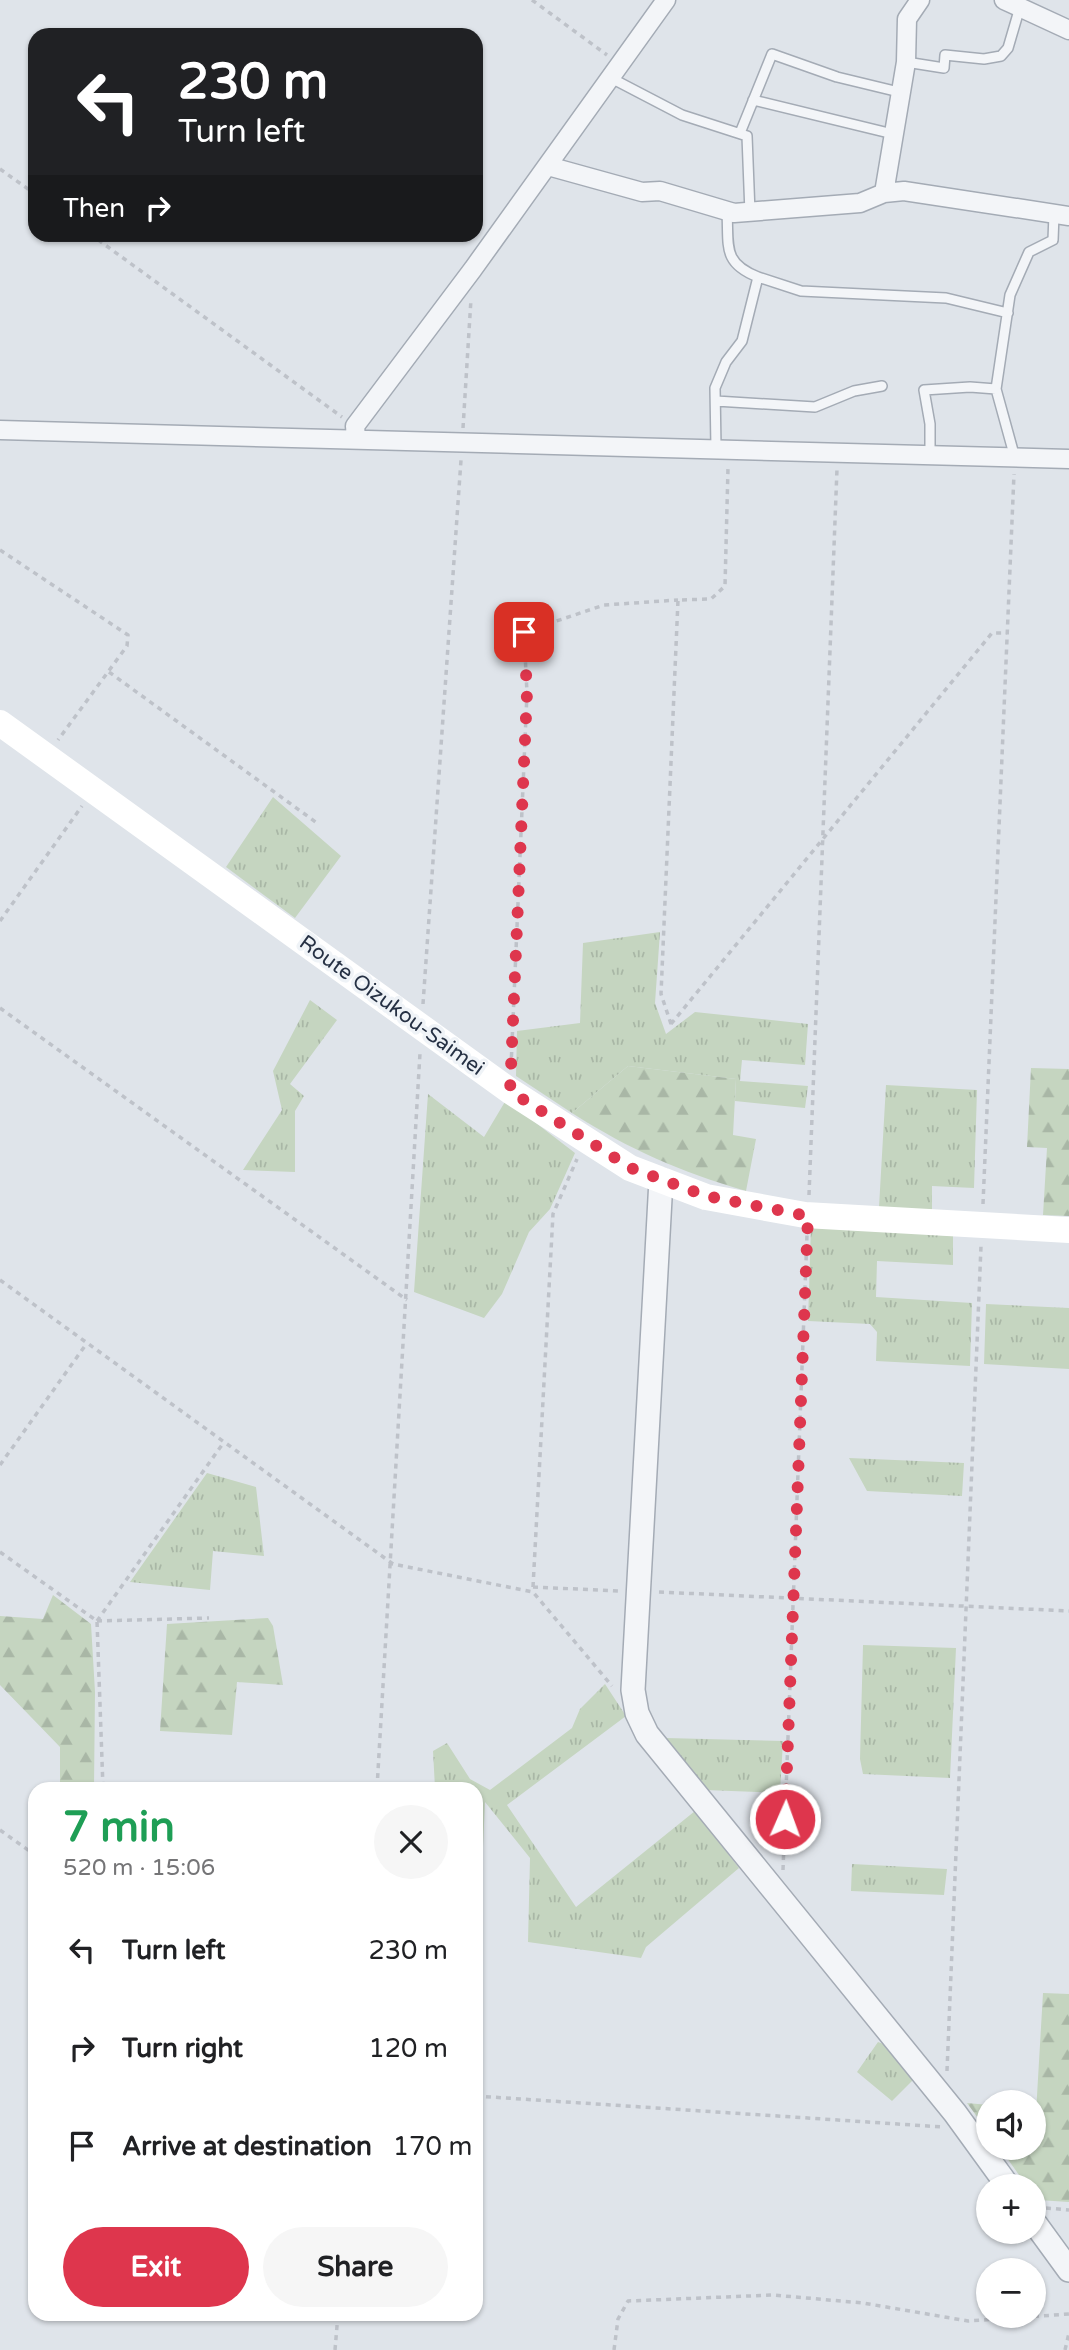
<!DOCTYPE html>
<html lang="en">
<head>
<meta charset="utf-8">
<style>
  :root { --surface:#fff; --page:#f6f6f6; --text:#202124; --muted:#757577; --accent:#de364d }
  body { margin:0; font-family:"Varela Round",sans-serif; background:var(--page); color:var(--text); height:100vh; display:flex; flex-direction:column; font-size:26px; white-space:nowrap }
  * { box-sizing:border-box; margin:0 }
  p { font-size:23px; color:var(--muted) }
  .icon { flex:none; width:38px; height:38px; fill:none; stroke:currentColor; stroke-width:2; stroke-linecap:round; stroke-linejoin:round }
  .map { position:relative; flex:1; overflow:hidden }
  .side { position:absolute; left:28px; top:1782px; width:455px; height:539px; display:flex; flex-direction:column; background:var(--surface); border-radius:21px; box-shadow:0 2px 5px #0004 }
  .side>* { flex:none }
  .top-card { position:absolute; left:28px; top:28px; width:455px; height:214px; border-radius:21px; box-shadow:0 2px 5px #0004; background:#202124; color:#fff; overflow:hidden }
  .controls { position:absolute; left:976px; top:2090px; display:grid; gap:14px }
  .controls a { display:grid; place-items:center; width:70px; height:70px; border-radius:50%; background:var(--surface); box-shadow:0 2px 5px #0004; font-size:35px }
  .pin { position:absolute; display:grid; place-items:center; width:60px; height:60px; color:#fff; margin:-30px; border-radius:14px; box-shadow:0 4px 10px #0006 }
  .me { position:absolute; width:77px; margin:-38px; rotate:2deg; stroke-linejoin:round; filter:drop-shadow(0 0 5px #0008) }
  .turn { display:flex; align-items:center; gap:24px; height:147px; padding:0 35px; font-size:32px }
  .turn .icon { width:91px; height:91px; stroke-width:2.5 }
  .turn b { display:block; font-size:49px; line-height:60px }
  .then { display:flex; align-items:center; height:66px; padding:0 35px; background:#0003; gap:14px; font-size:26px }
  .round { display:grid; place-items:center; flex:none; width:74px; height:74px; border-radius:37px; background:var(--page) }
  .overview { display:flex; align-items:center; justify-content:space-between; height:119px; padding:0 35px }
  h1 { font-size:42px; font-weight:700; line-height:52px; color:#1e9e55 }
  .cta { display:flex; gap:14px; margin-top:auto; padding:14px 35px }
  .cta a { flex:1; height:80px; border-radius:42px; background:var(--accent); color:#fff; font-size:28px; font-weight:700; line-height:80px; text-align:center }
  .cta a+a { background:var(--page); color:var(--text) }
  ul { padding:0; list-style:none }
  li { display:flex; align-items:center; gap:21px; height:98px; padding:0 35px }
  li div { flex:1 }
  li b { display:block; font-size:26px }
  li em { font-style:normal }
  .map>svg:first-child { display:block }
  .grass { fill:url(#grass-tufts) }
  .forest { fill:url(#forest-firs) }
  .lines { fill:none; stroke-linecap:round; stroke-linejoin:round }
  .service-casing { stroke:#a4abb5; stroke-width:12 }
  .minor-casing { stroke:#a4abb5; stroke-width:21 }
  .tertiary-casing { stroke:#a4abb5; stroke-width:26 }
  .path { stroke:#bec2c9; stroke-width:3.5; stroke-dasharray:5 5; stroke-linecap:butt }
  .service { stroke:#f3f5f8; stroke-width:9 }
  .minor { stroke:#f3f5f8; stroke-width:18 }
  .tertiary { stroke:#f3f5f8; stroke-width:23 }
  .secondary { stroke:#fff; stroke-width:26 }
  .route { stroke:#de364d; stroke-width:12; stroke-dasharray:0 21.6 }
  .labels { text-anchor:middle; stroke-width:7; stroke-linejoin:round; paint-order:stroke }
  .street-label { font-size:21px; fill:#263144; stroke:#eff3f7 }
</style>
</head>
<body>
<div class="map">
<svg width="1069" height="2350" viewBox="0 0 1069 2350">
  <defs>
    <pattern id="grass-tufts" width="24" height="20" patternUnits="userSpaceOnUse" patternTransform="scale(1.75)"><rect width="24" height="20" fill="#c5d5c0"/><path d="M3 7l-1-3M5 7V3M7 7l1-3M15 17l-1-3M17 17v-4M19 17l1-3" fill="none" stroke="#a9b7a6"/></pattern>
    <pattern id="forest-firs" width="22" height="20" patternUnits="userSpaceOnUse" patternTransform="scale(1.75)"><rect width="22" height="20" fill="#c5d5c0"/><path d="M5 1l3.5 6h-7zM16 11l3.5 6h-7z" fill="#a9b7a6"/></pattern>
  </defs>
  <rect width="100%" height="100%" fill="#dfe4ea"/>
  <!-- grass -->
  <path class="grass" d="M273,797L341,856L295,918L226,867Z
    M660,932L655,1003L666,1034L695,1012L808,1024L805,1065L742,1060L740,1081L808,1086L805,1108L735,1101L736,1079L628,1066L572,1113L516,1076L517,1031L580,1023L583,943Z
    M310,1000L337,1020L290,1084L304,1096L295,1111V1172L243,1170L282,1110L273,1071Z
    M886,1085L977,1090L974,1188L932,1186V1211L879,1207Z
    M428,1094L484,1137L506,1100L575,1153L550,1209L529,1232L502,1294L484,1318L414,1292Z
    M811,1226L953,1236V1265L877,1261L876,1297L972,1303L970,1366L876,1361L877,1332L870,1324L808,1321Z
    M986,1304L1069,1308V1369L984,1364Z
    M849,1458L964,1463L962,1496L867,1491Z
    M207,1473L256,1487L264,1556L213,1551L210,1590L130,1582Z
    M863,1645L956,1648L950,1778L863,1774L860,1759Z
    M605,1684L626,1716L507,1805L576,1907L695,1811L739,1868L646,1947L641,1958L528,1942L530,1858L485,1802L479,1938H476V1788H435L433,1751L447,1743L470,1779L490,1790L572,1728L580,1709Z
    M666,1738L783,1741L780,1793L705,1790Z
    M852,1864L947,1869L944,1895L851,1891Z
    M878,2042L889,2046L915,2078L892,2101L857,2072Z"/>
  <!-- forest -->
  <path class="forest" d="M628,1066L736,1079L733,1135L756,1139L746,1191C679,1171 632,1151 572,1113Z
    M1031,1068L1069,1069V1216L1043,1215L1047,1148L1027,1147Z
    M53,1595L91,1624L95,1692L94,1788H60V1747L0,1685V1616L43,1619Z
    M268,1618L273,1626L283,1685L237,1682L232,1735L160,1731L167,1624Z
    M1043,1993L1069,1994V2202L1038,2200L1034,2186H1027L999,2147H1034Z
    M967,2103L989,2105V2133Z"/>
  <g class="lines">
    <!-- service casing -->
    <g class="service-casing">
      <path id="service" d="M906,62L944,68L945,55L984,59L1001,56L1008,48L1020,7
        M611,78L682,115L747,136L750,213
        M753,100L893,134
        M740,133L772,54L837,77L899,92
        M758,277L801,291L946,298L1008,313
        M716,401L815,407L854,391L882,386
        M716,448L715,388L726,362L742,341L758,277C722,263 729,246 727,212
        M930,455V424L924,390L970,387L996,389
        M1015,458L996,389L1010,295L1029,252L1053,240L1054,214"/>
    </g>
    <!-- minor casing -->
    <g class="minor-casing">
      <path id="minor" d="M1004,0L1069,30
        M548,166L642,192L660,191L734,213L860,203L884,193L904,191L1069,216
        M884,193L906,62L907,19L920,0
        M0,430L1069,459
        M356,438L355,426L473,269L666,0"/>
    </g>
    <!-- tertiary casing -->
    <g class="tertiary-casing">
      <path id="tertiary" d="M661,1180L633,1690L637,1713L647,1734L955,2113L1008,2186
        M1034,2222L1069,2270"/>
    </g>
    <!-- path -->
    <path class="path" d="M532,0L607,55
      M0,169L35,194
      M90,234L342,417
      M463,428L471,299
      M0,550L128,635L127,646L58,740
      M109,672L317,823
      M0,921L82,806
      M423,1004L461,460
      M0,1008L407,1300
      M671,1024L661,994L678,600L711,599L725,586L728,468
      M671,1024L992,633H1007
      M511,1067L527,693L524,632L604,605L678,600
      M809,1195L837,469
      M983,1204L1014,474
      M0,1280L393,1564L533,1592L612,1686
      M0,1465L87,1343
      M0,1552L97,1621L103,1788
      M533,1587L619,1591
      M533,1587L553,1214L577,1159
      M659,1592L1069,1611
      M97,1621L224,1442
      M97,1621L209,1618
      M377,1788L420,1053
      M0,1830L35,1855
      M783,1870L807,1235
      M947,2071L981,1246
      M476,2096L943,2127
      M1046,2208L1069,2210
      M335,2350L338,2314
      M614,2350L618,2319L628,2301L773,2295L863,2303L968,2321L1069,2314
      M1065,2350L1069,2333"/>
    <!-- service -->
    <use href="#service" class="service"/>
    <!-- minor -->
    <use href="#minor" class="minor"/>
    <!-- tertiary -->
    <use href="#tertiary" class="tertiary"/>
    <!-- secondary -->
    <path class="secondary" d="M0,723L510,1091L630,1168L706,1197L805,1215L1069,1230"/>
  </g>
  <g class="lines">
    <!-- route -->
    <path class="route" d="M524,632L527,693L510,1091L631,1168L706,1196L808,1216L785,1819"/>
  </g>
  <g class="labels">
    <!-- street labels -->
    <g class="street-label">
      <text transform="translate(392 1005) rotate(36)" y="7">Route Oizukou-Saimei</text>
    </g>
  </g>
</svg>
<div class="controls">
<a><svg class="icon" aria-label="sound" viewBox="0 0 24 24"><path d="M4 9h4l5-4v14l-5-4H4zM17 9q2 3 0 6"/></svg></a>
<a>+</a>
<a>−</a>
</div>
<div class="pin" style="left:524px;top:632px;background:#d93025"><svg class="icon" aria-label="arrive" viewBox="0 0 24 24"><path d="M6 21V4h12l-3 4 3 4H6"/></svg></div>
<svg class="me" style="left:785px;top:1819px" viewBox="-20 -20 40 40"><circle r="17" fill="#de364d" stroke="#fff" stroke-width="3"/><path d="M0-11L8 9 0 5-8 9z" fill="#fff"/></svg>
<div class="top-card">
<div class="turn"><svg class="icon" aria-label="left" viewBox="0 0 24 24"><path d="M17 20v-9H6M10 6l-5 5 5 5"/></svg><div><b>230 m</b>Turn left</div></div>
<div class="then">Then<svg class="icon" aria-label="right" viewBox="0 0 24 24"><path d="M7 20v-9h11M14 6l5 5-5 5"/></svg></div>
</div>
<section class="side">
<div class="overview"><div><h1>7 min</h1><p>520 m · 15:06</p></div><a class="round"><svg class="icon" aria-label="close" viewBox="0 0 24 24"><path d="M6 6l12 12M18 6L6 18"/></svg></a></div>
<ul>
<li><svg class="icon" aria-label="left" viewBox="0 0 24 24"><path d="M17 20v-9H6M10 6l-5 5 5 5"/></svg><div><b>Turn left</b></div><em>230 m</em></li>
<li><svg class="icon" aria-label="right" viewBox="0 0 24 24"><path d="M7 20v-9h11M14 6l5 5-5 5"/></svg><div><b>Turn right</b></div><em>120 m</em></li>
<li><svg class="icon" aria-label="arrive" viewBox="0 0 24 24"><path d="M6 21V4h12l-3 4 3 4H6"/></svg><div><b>Arrive at destination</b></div><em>170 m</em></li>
</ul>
<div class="cta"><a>Exit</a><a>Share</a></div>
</section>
</div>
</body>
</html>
